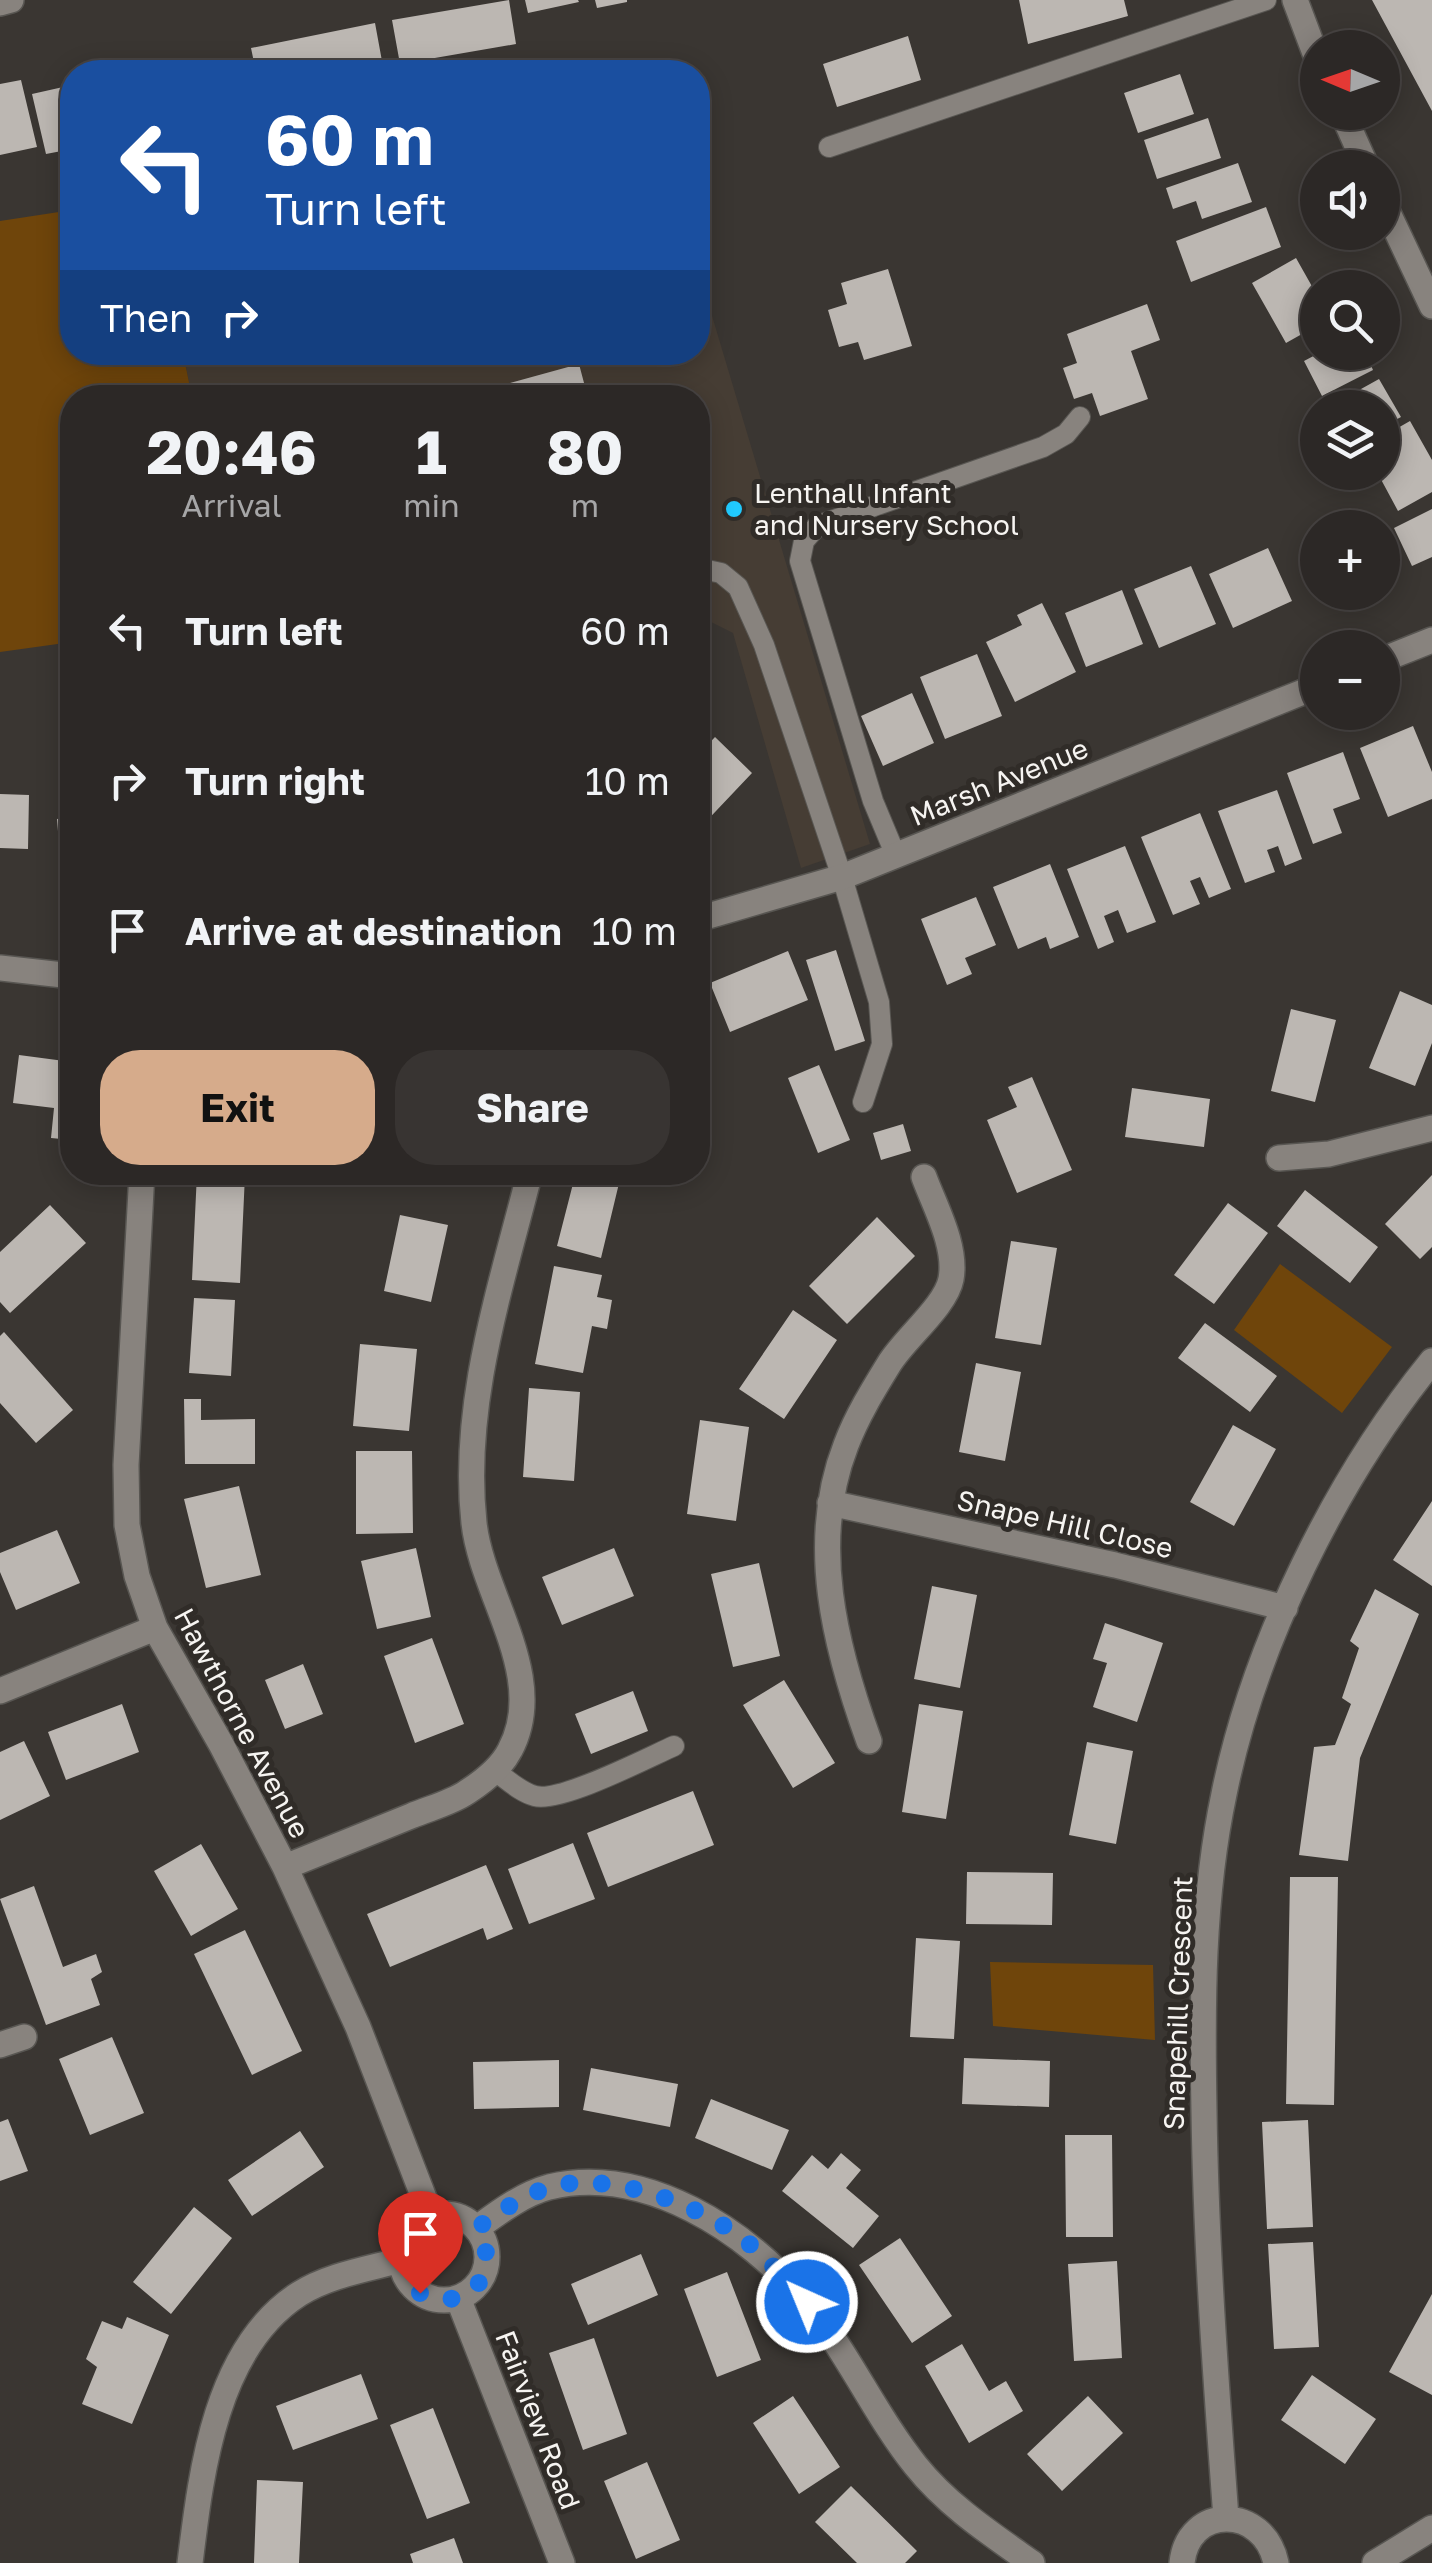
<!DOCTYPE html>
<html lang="en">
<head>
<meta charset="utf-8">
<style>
  :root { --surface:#2c2826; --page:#383432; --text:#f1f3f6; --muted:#a6a6a7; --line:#484443; --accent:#d6ab8b }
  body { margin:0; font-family:"Golos Text",sans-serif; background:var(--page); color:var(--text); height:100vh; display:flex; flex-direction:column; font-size:38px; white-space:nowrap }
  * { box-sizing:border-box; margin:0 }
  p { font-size:32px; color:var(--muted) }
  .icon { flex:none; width:55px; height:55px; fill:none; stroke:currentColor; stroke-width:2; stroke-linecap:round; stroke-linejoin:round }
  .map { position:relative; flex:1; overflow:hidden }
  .side { position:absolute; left:60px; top:385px; width:650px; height:800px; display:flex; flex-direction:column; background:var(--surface); border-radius:40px; box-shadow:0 5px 25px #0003,0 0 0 2px var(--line) }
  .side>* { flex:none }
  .banner { position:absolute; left:60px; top:60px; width:650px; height:305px; border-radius:40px; box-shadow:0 5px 25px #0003,0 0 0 2px var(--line); background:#1a4fa0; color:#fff; overflow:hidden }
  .needle { width:65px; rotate:272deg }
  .tools { position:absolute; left:1300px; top:30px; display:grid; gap:20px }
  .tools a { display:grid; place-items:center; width:100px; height:100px; border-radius:50%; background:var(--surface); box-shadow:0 5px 25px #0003,0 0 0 2px var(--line); font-size:50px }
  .pin { position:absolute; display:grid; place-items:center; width:85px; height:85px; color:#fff; margin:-102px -42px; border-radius:50% 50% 50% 0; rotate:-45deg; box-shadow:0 0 10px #0007 }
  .pin .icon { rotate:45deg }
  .me { position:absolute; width:110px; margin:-55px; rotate:316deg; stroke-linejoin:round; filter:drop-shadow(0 0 8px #0008) }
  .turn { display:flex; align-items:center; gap:35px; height:210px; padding:0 40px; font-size:45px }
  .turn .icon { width:130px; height:130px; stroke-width:2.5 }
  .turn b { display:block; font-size:70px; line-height:85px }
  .then { display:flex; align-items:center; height:95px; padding:0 40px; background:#0003; gap:20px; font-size:38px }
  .eta { display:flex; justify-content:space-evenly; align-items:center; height:170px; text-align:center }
  .eta b { font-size:60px; font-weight:700; line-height:70px }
  .action { display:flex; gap:20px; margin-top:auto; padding:20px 40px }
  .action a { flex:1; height:115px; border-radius:40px; background:var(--accent); color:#111; font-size:40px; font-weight:700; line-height:115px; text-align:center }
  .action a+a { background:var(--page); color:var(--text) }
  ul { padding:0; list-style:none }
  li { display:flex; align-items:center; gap:30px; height:150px; padding:0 40px }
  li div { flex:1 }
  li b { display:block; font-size:38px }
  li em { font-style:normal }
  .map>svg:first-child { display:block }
  .built { fill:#463d34 }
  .green { fill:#6f450b }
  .building { fill:#bcb7b2 }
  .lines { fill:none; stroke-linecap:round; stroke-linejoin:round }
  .lane-casing { stroke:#585652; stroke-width:22 }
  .street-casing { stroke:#585652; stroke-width:28 }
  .secondary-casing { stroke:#585652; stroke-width:28 }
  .lane { stroke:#88837e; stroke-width:20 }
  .street { stroke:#88837e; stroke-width:25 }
  .secondary { stroke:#88837e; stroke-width:25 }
  .route { stroke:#1a73e8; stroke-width:18; stroke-dasharray:0 32.4 }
  .poi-dot { fill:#21c9fd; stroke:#302c28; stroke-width:4 }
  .labels { text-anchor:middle; stroke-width:10; stroke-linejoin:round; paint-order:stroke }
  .poi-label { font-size:28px; fill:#f6f4f1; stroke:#302c28; text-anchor:start }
  .street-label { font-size:28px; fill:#f6f4f1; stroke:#302c28 }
</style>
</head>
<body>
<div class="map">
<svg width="1432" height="2563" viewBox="0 0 1432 2563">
  <rect width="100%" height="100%" fill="#3a3632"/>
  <!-- built -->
  <path class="built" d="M698,269L870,844L801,868L733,633L707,620L698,624V398L192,397L183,353L698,352Z"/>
  <!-- green -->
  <path class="green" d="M72,210V352L183,353L192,397L72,398V642L0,652V221Z
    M1280,1264L1392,1347L1342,1413L1234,1330Z
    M990,1962L1153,1965L1155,2040L993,2026Z"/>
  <!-- building -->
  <path class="building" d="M509,0L516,44L400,64L392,20Z
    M525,0H578L579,2L528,13Z
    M595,0H627V2L597,8Z
    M1019,0H1124L1128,16L1028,44Z
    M1372,0H1432V111Z
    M375,23L384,72H256L251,48Z
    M908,36L921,80L837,107L823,64Z
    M232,58L235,72H185V69Z
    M166,63L168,72H132V71Z
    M1180,74L1194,114L1138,133L1124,93Z
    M21,80L37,147L0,155V84Z
    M72,85V149L46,154L32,94Z
    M1208,118L1221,158L1157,179L1144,140Z
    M1238,163L1252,202L1202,219L1196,201L1173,209L1166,188Z
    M1266,207L1281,247L1191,282L1176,241Z
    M1296,258L1318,297V325L1286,343L1252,283Z
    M888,269L912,346L864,360L858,342L839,347L828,310L847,304L841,283Z
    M1147,304L1160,340L1131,351L1148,399L1100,416L1092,393L1074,399L1063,368L1077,363L1067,334Z
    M1321,352H1365L1373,370L1322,396L1304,361Z
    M579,364L588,398H514L510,383Z
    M1379,379L1401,417L1382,427V408H1335L1334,404Z
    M1410,421L1432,460V492L1398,511L1377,472H1382V437Z
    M1432,509V557L1412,566L1394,528Z
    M1268,548L1292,601L1233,628L1209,574Z
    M1191,566L1216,624L1159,648L1134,589Z
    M1122,590L1143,644L1086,667L1065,613Z
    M1042,603L1076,672L1015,702L986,642L1022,625L1017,615Z
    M977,654L1002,716L945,739L920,677Z
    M912,693L934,743L883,766L861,716Z
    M1413,726L1432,772V799L1388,817L1360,748Z
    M715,737L752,773L698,830V755Z
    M1343,752L1360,799L1333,809L1342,833L1313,844L1287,773Z
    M1277,790L1302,859L1285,866L1278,846L1267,850L1275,872L1245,883L1218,811Z
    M0,794L29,795L28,849L0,848Z
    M1200,813L1231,889L1209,898L1200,877L1190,881L1200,904L1173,915L1141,837Z
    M72,817V868H61L57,819Z
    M1125,846L1156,922L1127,933L1118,910L1104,916L1114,942L1098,949L1067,869Z
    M1050,864L1079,937L1050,949L1046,937L1018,949L993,887Z
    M976,897L996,945L965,958L972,974L947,985L921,919Z
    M836,950L865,1041L835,1051L806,960Z
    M788,951L808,1000L730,1032L710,983Z
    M1400,991L1432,1005V1043L1415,1086L1369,1068Z
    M1291,1009L1336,1020L1315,1102L1271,1091Z
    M19,1055L72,1062V1140L51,1138L54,1108L13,1103Z
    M819,1065L850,1140L818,1153L788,1078Z
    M1032,1077L1072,1170L1017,1193L987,1120L1017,1107L1008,1087Z
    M1132,1088L1210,1099L1204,1147L1125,1137Z
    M903,1124L911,1151L881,1160L873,1133Z
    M576,1172L621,1175L601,1258L557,1246Z
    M197,1173L245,1175L240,1283L192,1280Z
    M1432,1175V1247L1420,1259L1385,1224Z
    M1305,1190L1378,1247L1350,1283L1277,1226Z
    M1228,1203L1268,1233L1214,1304L1174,1275Z
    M50,1205L86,1243L10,1313L0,1302V1252Z
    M400,1215L448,1225L431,1302L384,1291Z
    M877,1217L915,1256L847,1324L809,1286Z
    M1011,1241L1057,1248L1041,1345L995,1338Z
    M554,1266L602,1275L597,1297L612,1300L607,1329L592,1326L583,1373L535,1364Z
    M194,1298L235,1300L231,1376L189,1373Z
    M793,1310L837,1340L784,1419L739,1389Z
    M1205,1323L1277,1376L1250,1412L1178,1358Z
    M4,1332L73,1410L36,1443L0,1403V1336Z
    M360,1344L417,1349L409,1431L353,1426Z
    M976,1363L1021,1372L1005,1461L959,1452Z
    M529,1388L580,1392L574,1481L523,1477Z
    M184,1399H201V1420L255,1419V1464H185Z
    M700,1420L749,1427L736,1521L687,1514Z
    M1233,1425L1276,1449L1234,1526L1190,1502Z
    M356,1451H412L413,1533L356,1534Z
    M239,1486L261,1575L206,1588L184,1499Z
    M1432,1501V1586L1393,1560Z
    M57,1530L80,1583L16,1610L0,1572V1553Z
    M416,1548L431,1617L377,1629L361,1561Z
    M614,1548L634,1596L562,1625L542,1577Z
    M759,1563L780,1656L733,1667L711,1574Z
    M932,1586L977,1595L960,1688L914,1679Z
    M1375,1589L1419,1614L1360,1758L1348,1861L1299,1855L1314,1747L1335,1745L1351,1704L1342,1698L1359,1648L1350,1641Z
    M1105,1623L1163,1643L1137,1722L1093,1707L1107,1663L1093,1659Z
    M432,1638L464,1724L415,1743L384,1656Z
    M303,1664L323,1714L285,1729L265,1680Z
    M784,1680L835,1763L793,1788L743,1705Z
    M633,1691L648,1731L591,1754L575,1714Z
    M122,1704L139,1752L66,1780L48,1732Z
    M919,1704L963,1711L946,1819L902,1812Z
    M24,1741L50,1796L0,1820V1752Z
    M1087,1742L1133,1751L1116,1844L1069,1835Z
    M693,1791L714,1845L608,1887L587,1833Z
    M573,1843L595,1899L529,1924L508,1869Z
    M201,1844L238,1909L191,1936L154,1871Z
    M486,1865L513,1929L487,1940L483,1928L390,1967L367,1914Z
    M967,1872L1053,1873L1052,1925L966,1924Z
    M1290,1877H1338L1334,2105L1286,2104Z
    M34,1886L63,1967L96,1954L102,1972L91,1979L100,2005L46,2025L0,1899Z
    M245,1930L302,2051L252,2075L194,1954Z
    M916,1938L960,1941L954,2039L910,2037Z
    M112,2037L144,2113L90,2135L59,2059Z
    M964,2058L1050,2061L1049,2107L962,2104Z
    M559,2060V2107L474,2109L473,2062Z
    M591,2068L678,2084L670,2127L583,2110Z
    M711,2099L789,2130L772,2170L695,2138Z
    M8,2119L28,2171L0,2181V2122Z
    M1308,2120L1313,2227L1267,2229L1262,2122Z
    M300,2131L324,2167L252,2216L228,2180Z
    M1065,2135H1112L1113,2237H1066Z
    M841,2153L861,2170L846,2188L879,2216L853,2248L782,2191L812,2155L828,2169Z
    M194,2207L232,2238L171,2314L133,2282Z
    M900,2238L952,2316L912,2343L859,2265Z
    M1313,2242L1319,2347L1274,2349L1268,2244Z
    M641,2254L658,2295L588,2325L571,2284Z
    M1117,2261L1122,2358L1074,2361L1068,2264Z
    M727,2272L761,2360L717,2377L684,2289Z
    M1432,2294V2395L1389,2372Z
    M127,2317L169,2335L132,2424L82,2404L97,2367L86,2359L102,2321L122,2329Z
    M594,2338L627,2434L583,2450L549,2353Z
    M962,2344L989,2391L1006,2381L1023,2411L969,2443L925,2366Z
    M361,2374L378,2419L293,2450L276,2406Z
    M1312,2375L1376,2419L1345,2464L1281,2420Z
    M793,2396L840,2467L799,2494L753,2423Z
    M1088,2396L1123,2433L1062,2491L1027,2454Z
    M433,2408L470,2503L427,2519L390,2425Z
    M647,2462L680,2540L636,2559L604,2481Z
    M257,2480L303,2482L299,2563H254Z
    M851,2486L917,2551L905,2563H857L815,2522Z
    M454,2538L463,2563H413L410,2554Z"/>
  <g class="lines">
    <!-- lane casing -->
    <g class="lane-casing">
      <path id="lane" d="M829,147L1266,0
        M698,568L721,573L738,587L764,645L842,877L879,1002L882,1044L863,1102
        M896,856L873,801L800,561L804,541L817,526L1043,447L1066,434L1080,417
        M495,1771C508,1780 520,1792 535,1796C560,1803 647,1758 674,1746"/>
    </g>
    <!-- street casing -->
    <g class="street-casing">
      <path id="street" d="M0,3L11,0
        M1382,660L1432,640
        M698,919L842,877L1318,686
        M0,968L72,976
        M1279,1158L1329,1154L1432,1128
        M142,1172L126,1465L127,1525L137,1576L155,1628L221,1744L285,1867L358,2027L431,2216
        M830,1503L1115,1565L1285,1608
        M0,1691L155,1628
        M869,1741C835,1647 808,1542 846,1445C857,1416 873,1390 889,1364C904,1339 946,1306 951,1279C957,1246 935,1207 924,1177
        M285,1867C327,1850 369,1833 411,1816C430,1808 451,1803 467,1792C484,1781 501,1768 510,1750C549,1677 482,1596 474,1523C461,1404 501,1287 530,1172
        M0,2045L24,2037
        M401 2257a43 43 0 1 1 86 0a43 43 0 1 1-86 0Z
        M477,2228C499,2212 523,2194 549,2187C645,2164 748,2231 806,2302C848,2352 875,2415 916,2466C947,2505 991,2534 1032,2563
        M458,2298L562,2563
        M1226,2518C1216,2383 1206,2247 1204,2111C1202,2005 1202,1898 1224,1794C1254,1645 1336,1479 1432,1361
        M190,2563C201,2473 215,2348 299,2294C329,2275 368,2269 401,2260
        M1182,2563C1188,2504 1264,2505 1276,2563
        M1375,2563L1432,2528"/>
    </g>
    <!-- secondary casing -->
    <g class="secondary-casing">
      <path id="secondary" d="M1295,0L1318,61
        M1342,112L1367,168
        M1382,200L1432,306"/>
    </g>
    <!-- lane -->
    <use href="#lane" class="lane"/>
    <!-- street -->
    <use href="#street" class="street"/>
    <!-- secondary -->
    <use href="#secondary" class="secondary"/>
  </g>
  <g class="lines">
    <!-- route -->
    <path class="route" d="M420,2293C468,2315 504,2273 477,2228C498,2213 519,2198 544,2189C604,2167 707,2206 753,2247C772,2264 789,2284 807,2302"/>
  </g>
  <!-- markers -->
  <circle class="poi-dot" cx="734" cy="509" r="10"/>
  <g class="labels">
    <!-- poi labels -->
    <g class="poi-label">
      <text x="754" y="503">Lenthall Infant<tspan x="754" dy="32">and Nursery School</tspan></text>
    </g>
    <!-- street labels -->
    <g class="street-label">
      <text transform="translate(999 782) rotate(-22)" y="10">Marsh Avenue</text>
      <text transform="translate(1065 1524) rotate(13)" y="10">Snape Hill Close</text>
      <text transform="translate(242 1723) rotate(62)" y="10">Hawthorne Avenue</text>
      <text transform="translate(1178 2003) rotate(-88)" y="10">Snapehill Crescent</text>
      <text transform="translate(538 2420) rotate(69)" y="10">Fairview Road</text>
    </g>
  </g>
</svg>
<div class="tools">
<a><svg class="needle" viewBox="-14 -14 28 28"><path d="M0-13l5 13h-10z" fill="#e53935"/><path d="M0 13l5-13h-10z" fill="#a6a6a7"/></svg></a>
<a><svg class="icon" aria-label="sound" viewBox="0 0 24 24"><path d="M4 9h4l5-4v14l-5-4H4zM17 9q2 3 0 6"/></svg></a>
<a><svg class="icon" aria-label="search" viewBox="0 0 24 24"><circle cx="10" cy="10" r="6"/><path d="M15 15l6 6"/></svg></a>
<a><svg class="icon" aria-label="layers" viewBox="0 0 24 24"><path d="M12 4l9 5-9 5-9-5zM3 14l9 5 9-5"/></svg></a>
<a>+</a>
<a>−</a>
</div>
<div class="pin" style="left:420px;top:2293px;background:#d93025"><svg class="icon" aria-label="arrive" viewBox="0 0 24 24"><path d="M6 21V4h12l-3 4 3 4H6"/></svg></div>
<svg class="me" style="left:807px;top:2302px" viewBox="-20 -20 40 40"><circle r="17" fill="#1a73e8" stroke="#fff" stroke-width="3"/><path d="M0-11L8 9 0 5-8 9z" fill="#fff"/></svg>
<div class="banner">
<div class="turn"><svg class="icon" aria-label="left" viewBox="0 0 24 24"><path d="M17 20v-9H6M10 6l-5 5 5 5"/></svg><div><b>60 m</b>Turn left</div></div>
<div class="then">Then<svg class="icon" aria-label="right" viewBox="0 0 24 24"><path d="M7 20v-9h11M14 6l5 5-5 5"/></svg></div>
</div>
<section class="side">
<div class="eta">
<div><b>20:46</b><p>Arrival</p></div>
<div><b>1</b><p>min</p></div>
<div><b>80</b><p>m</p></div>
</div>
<ul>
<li><svg class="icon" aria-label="left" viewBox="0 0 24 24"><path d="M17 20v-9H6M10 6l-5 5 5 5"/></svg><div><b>Turn left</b></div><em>60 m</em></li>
<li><svg class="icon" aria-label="right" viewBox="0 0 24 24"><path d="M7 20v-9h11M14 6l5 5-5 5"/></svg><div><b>Turn right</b></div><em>10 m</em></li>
<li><svg class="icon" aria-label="arrive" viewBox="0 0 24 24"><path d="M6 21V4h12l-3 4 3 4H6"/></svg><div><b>Arrive at destination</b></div><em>10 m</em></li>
</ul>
<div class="action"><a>Exit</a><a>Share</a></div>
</section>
</div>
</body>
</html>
